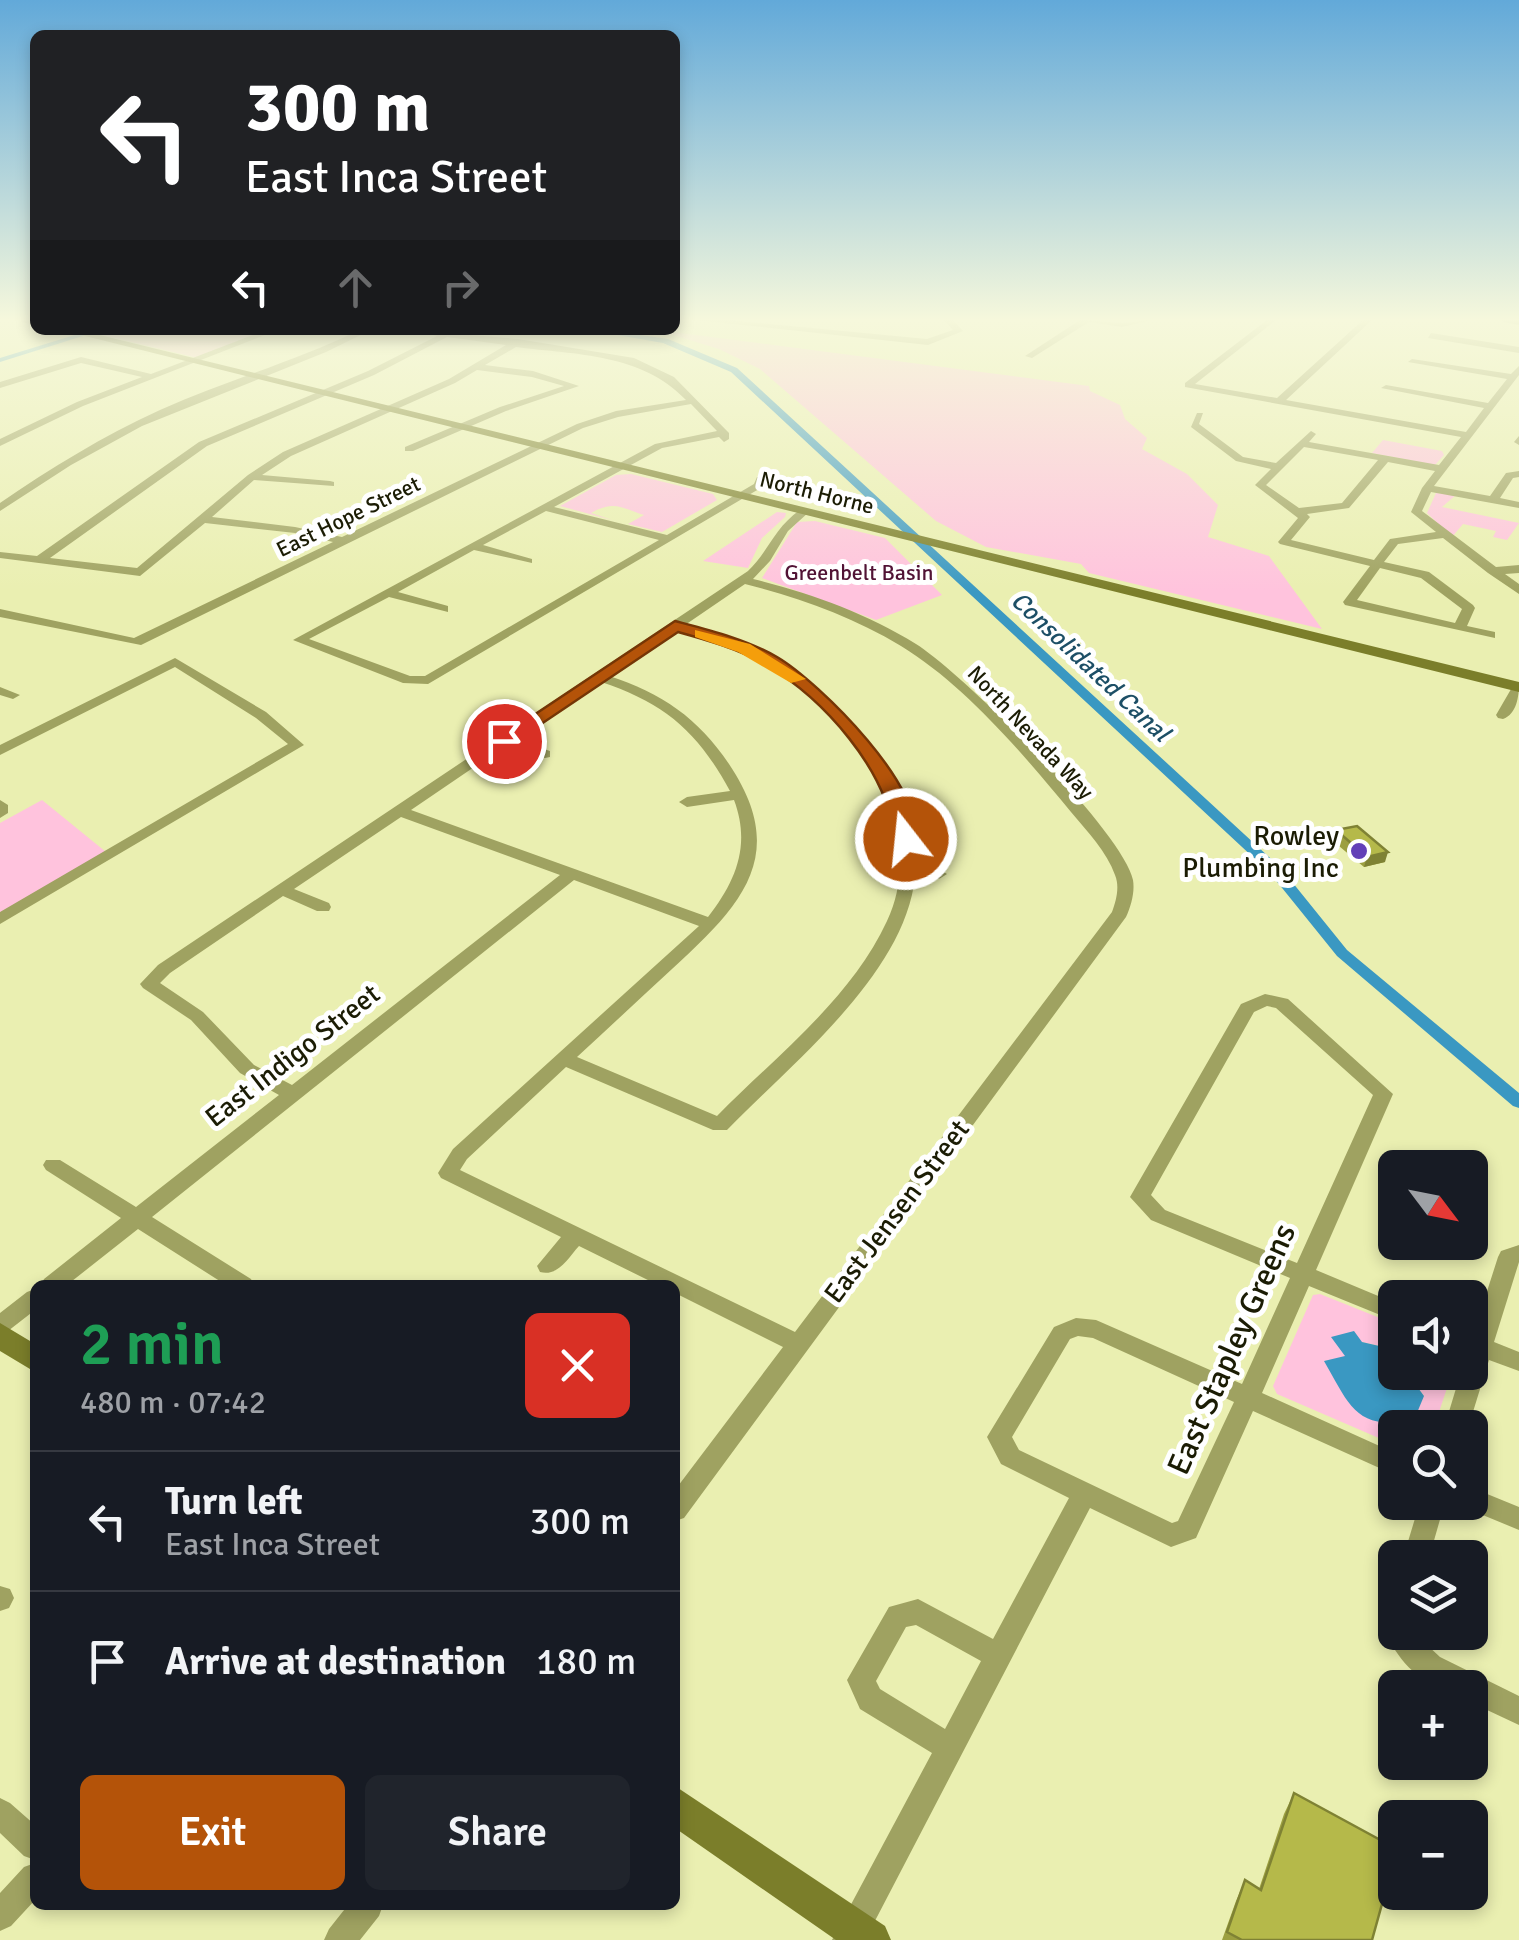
<!DOCTYPE html>
<html lang="en">
<head>
<meta charset="utf-8">
<style>
  :root { --surface:#171b24; --page:#20242c; --text:#f1f3f6; --muted:#9ea1a6; --line:#363941; --accent:#b45309 }
  body { margin:0; font-family:Signika,sans-serif; background:var(--page); color:var(--text); height:100vh; display:flex; flex-direction:column; font-size:38px; white-space:nowrap }
  * { box-sizing:border-box; margin:0 }
  p { font-size:32px; color:var(--muted) }
  .icon { flex:none; width:55px; height:55px; fill:none; stroke:currentColor; stroke-width:2; stroke-linecap:round; stroke-linejoin:round }
  .map { position:relative; flex:1; overflow:hidden }
  .drawer { position:absolute; left:30px; top:1280px; width:650px; height:630px; display:flex; flex-direction:column; background:var(--surface); border-radius:15px; box-shadow:0 5px 15px #0003 }
  .drawer>* { flex:none }
  .top-card { position:absolute; left:30px; top:30px; width:650px; height:305px; border-radius:15px; box-shadow:0 5px 15px #0003; background:#202124; color:#fff; overflow:hidden }
  .needle { width:65px; rotate:122deg }
  .controls { position:absolute; left:1378px; top:1150px; display:grid; gap:20px }
  .controls a { display:grid; place-items:center; width:110px; height:110px; border-radius:15px; background:var(--surface); box-shadow:0 5px 15px #0003; font-size:50px }
  .pin { position:absolute; display:grid; place-items:center; width:85px; height:85px; color:#fff; margin:-42px; border:5px solid #fff; border-radius:50%; box-shadow:0 2px 10px #0007 }
  .me { position:absolute; width:110px; margin:-55px; rotate:344deg; stroke-linejoin:round; filter:drop-shadow(0 0 8px #0008) }
  .turn { display:flex; align-items:center; gap:35px; height:210px; padding:0 50px; font-size:45px }
  .turn .icon { width:130px; height:130px; stroke-width:2.5 }
  .turn b { display:block; font-size:70px; line-height:85px }
  .lanes { display:flex; align-items:center; height:95px; padding:0 50px; background:#0003; justify-content:center; gap:50px; direction:ltr }
  .lanes .off { opacity:.35 }
  .round { display:grid; place-items:center; flex:none; width:105px; height:105px; border-radius:15px; background:var(--page) }
  .overview { display:flex; align-items:center; justify-content:space-between; height:170px; padding:0 50px }
  h1 { font-size:60px; font-weight:600; line-height:75px; color:#1e9e55 }
  .primary-button { display:flex; gap:20px; margin-top:auto; padding:20px 50px }
  .primary-button a { flex:1; height:115px; border-radius:15px; background:var(--accent); color:#fff; font-size:40px; font-weight:600; line-height:115px; text-align:center }
  .primary-button a+a { background:var(--page); color:var(--text) }
  ul { padding:0; list-style:none }
  li { display:flex; align-items:center; gap:30px; height:140px; padding:0 50px; border-top:2px solid var(--line) }
  li div { flex:1 }
  li b { display:block; font-size:38px }
  li em { font-style:normal }
  .map>svg:first-child { display:block }
  .green { fill:#ffc3dd }
  .water { fill:#3a98c2 }
  .lines { fill:none; stroke-linecap:round; stroke-linejoin:round }
  .canal { fill:#3a98c2; fill-rule:evenodd }
  .street { fill:#9fa261; fill-rule:evenodd }
  .secondary { fill:#7b7e2a; fill-rule:evenodd }
  .wall { fill:#9c9f40 }
  .shaded-wall { fill:#7f8234 }
  .building { fill:#b5b94a; stroke:#7f8234; stroke-width:2.5 }
  .route { fill:#b45309; stroke:#753606; stroke-width:2.5 }
  .slow { fill:#f59e0b }
  .poi-dot { fill:#6340b8; stroke:#fff; stroke-width:4 }
  .labels { text-anchor:middle; stroke-width:10; stroke-linejoin:round; paint-order:stroke }
  .far-street-label { font-size:22px; fill:#1b1c04; stroke:#fff }
  .far-park-label { font-size:22px; fill:#511335; stroke:#fff }
  .far-water-label { font-size:25px; font-style:italic; fill:#1d4f66; stroke:#fff }
  .poi-label { font-size:28px; fill:#1b1c04; stroke:#fff; text-anchor:end }
  .street-label { font-size:28px; fill:#1b1c04; stroke:#fff }
  .near-street-label { font-size:32px; fill:#1b1c04; stroke:#fff }
</style>
</head>
<body>
<div class="map">
<svg width="1519" height="1940" viewBox="0 0 1519 1940">
  <rect width="100%" height="100%" fill="#eaefb1"/>
  <!-- green -->
  <path class="green" d="M111,330H268L198,358L98,334Z
    M657,330L1089,386L1090,391L1120,405L1125,419L1147,438L1142,449L1187,474L1218,505L1208,537L1269,556L1322,629L1089,573L1081,564L986,547L936,521L760,369L719,349Z
    M1383,440L1442,451L1444,455L1435,465L1372,453Z
    M631,474L713,494L717,500L662,532L628,524L644,515C623,509 615,499 591,513L612,520L560,506L616,475Z
    M1436,493L1456,495L1442,507L1519,523L1507,540L1493,537L1496,531L1463,524L1452,537L1427,513Z
    M777,512L786,513L785,517L762,538L748,568L703,561Z
    M815,521L885,538L942,595L876,620L762,578L797,522Z
    M42,800L106,852L0,914V823Z
    M1320,1294L1395,1324V1357L1388,1348L1362,1342L1345,1357L1325,1361L1424,1396L1407,1373H1452L1434,1427L1395,1428V1445L1277,1394L1273,1386L1313,1295Z"/>
  <!-- water -->
  <path class="water" d="M1354,1331L1362,1342L1388,1348L1395,1357V1372L1407,1373L1424,1396L1414,1420C1356,1431 1350,1406 1324,1361L1345,1356L1331,1337Z"/>
  <g class="lines">
    <!-- canal -->
    <path class="canal" d="M91,330H102L0,362V358Z
      M589,330H607L668,339L737,368L1280,867L1347,950L1519,1093V1108L1513,1106L1337,956L1270,873L731,372L663,343Z"/>
    <!-- street -->
    <path class="street" d="M696,320H727L927,339L953,330L944,320H953L963,331L928,345Z
      M1080,320L1122,323L1152,320L1122,327L1089,322L1032,358L1025,356Z
      M1267,320H1276L1195,384L1277,398L1363,320H1372L1286,400L1466,432L1484,408L1381,388L1386,385L1488,403L1507,379L1408,362L1412,359L1511,374L1519,366V375L1434,486L1490,496L1506,473L1519,471V477L1513,478L1500,498L1519,502V508L1431,492L1422,511L1496,567L1519,565V573L1505,574L1519,584V594L1488,573L1443,538L1398,544L1384,562L1429,572L1473,605L1475,608L1467,626L1495,632V638L1345,605L1343,602L1370,566L1280,544L1278,542L1298,518L1255,485L1271,469L1236,461L1191,427L1197,413H1203L1199,424L1243,457L1276,463L1311,431L1316,434L1309,442L1439,465L1461,437L1185,387V383ZM1304,447L1378,460L1342,503L1299,508L1266,485ZM1388,462L1435,471L1422,488L1411,512L1436,532L1390,539L1374,560L1291,540L1310,517L1307,514L1349,508ZM1380,568L1421,578L1462,609L1455,623L1357,600Z
      M266,330H278L83,406L0,446V439L77,402L142,377L81,363L0,388V382L81,357L151,374Z
      M360,330H371L326,352L142,426L71,465L0,511V503C51,468 103,436 160,410C226,381 295,361 360,330Z
      M411,330L518,339L634,358L674,377L729,433V439L724,442L719,437L662,448L554,507L667,535L754,484L757,477H765L764,486L428,684L403,683L293,640L655,444L717,431L691,404L618,417L583,428L141,645L0,617V609L134,638L333,542L295,533L205,523L140,576L0,558V552L37,556L199,442L368,371L437,336ZM447,337L506,345L449,379L283,452L248,475L137,568L50,558L207,446L374,375ZM516,347C577,355 641,353 686,400L616,411L577,424L342,537L295,527L212,517L254,480L334,486V482L330,481L262,475L291,456L455,383L477,370L532,377L564,386L500,407L405,447V451H413L506,411L579,386L533,371L485,365ZM546,511L659,540L425,676H410L309,639L389,597L448,612V606L398,592L474,550L532,563V559L483,545Z
      M1431,333L1519,347V353L1428,338Z
      M1519,436V445L1514,442Z
      M800,510L809,512L788,531L770,561L753,579C810,593 866,613 916,644C962,673 1122,830 1133,880C1135,892 1131,906 1126,917L684,1518L675,1521V1490L783,1347L675,1293V1285H658L579,1246C568,1258 558,1277 540,1272L537,1266L561,1237L441,1178L438,1173L453,1149L699,926L574,880L152,1217L251,1279L254,1285H226L138,1229L67,1285H41L44,1279L121,1218L46,1170L43,1165L46,1160H60L136,1207L279,1095L240,1073L191,1020L143,988L140,984L158,965L748,571C769,551 774,528 800,510ZM745,584C800,598 853,617 901,646C965,685 1024,755 1071,812C1087,831 1107,852 1115,875C1120,887 1116,901 1112,912L795,1332L460,1170L467,1159L566,1067L713,1130H727C792,1063 905,974 915,877L939,879L947,874L939,869L915,867C911,779 847,700 772,657C745,642 714,633 685,625ZM677,630C718,642 759,656 795,683C862,734 928,835 887,921C851,999 776,1056 717,1116L577,1057C609,1028 640,998 672,969C742,905 790,855 729,764C698,718 662,693 609,676ZM601,682C665,703 698,732 730,791L687,797L679,802L687,807L734,800C751,845 736,881 708,917L411,810L505,746L545,758L550,757V751L515,740ZM401,817L560,875L292,1085L254,1065L203,1012L160,983L170,973L283,896L317,911H329L331,907L329,903L294,889Z
      M175,658L266,712L304,745L0,924V912L288,744L256,718L175,667L0,755V745Z
      M1519,683C1519,696 1517,714 1503,719L1498,718L1496,715L1514,684Z
      M0,687L20,695L13,699L0,695Z
      M0,800L8,805V813L0,818Z
      M1265,994L1288,999L1393,1094L1316,1270L1395,1303V1321L1309,1286L1262,1393L1395,1453V1475L1253,1411L1196,1538L1171,1547L1090,1508L865,1940H832L932,1753L860,1709L847,1680L889,1607L918,1599L993,1639L1069,1498L1001,1464L987,1437L1054,1327L1076,1318L1096,1320L1242,1384L1290,1278L1151,1220L1130,1197L1241,1004ZM1267,1006L1276,1008L1373,1095L1297,1263L1165,1210L1151,1195L1254,1012ZM1078,1336L1093,1338L1234,1402L1178,1521L1172,1523L1019,1450L1012,1437L1070,1339ZM916,1625L981,1661L945,1729L880,1689L876,1681L906,1627Z
      M1519,1245V1262L1494,1342L1519,1352V1371L1489,1360L1468,1428H1444L1461,1372H1470V1334L1473,1335L1498,1257L1501,1251Z
      M35,1289V1310L8,1331L0,1334V1313L27,1292Z
      M1470,1487L1519,1507V1530L1461,1506L1460,1502H1470Z
      M1420,1502H1445L1429,1558H1403Z
      M0,1586L10,1589L14,1598L9,1608L0,1611Z
      M1395,1621V1632H1413L1440,1657L1519,1696V1725L1470,1702V1688C1462,1688 1452,1689 1445,1688C1418,1683 1395,1656 1386,1632L1389,1623Z
      M0,1798L10,1803L35,1825V1860L24,1856L0,1833Z
      M35,1863V1900L11,1926L0,1931V1893L24,1867Z
      M348,1905H383L379,1916L360,1940H324L329,1929Z"/>
    <!-- secondary -->
    <path class="secondary" d="M21,320H35V325L22,322Z
      M1502,320H1519V325L1503,322Z
      M61,330H79L1519,682V692Z
      M0,1323L35,1344V1372L0,1351Z
      M675,1786L885,1926L891,1940H836L675,1828Z"/>
  </g>
  <!-- wall -->
  <path class="wall" d="M1336,830L1385,862L1364,867L1333,841Z
    M1294,1793L1372,1940H1222L1236,1901L1245,1880L1259,1889L1284,1814Z"/>
  <!-- shaded-wall -->
  <path class="shaded-wall" d="M1388,852L1385,862L1364,867L1367,857Z"/>
  <!-- building -->
  <path class="building" d="M1357,826L1388,852L1367,857L1336,830Z
    M1294,1793L1395,1848V1857L1372,1940H1242L1227,1932L1245,1880L1261,1890Z"/>
  <!-- sky -->
  <linearGradient id="sky" x2="0" y2="1"><stop stop-color="#62a9d9"/><stop offset="0.54" stop-color="#f6f8dc"/><stop offset="1" stop-color="#f6f8dc" stop-opacity="0"/></linearGradient>
  <rect width="1519" height="592" fill="url(#sky)"/>
  <!-- route -->
  <path class="route" d="M675,621C709,630 746,639 777,657C818,681 932,793 913,843L895,839C887,769 824,699 765,664C738,649 707,640 678,632L510,745L495,741Z"/>
  <!-- slow -->
  <path class="slow" d="M695,630L750,644L806,679L791,683L738,652L695,637Z"/>
  <!-- markers -->
  <circle class="poi-dot" cx="1359" cy="851" r="10"/>
  <g class="labels">
    <!-- far-street labels -->
    <g class="far-street-label">
      <text transform="translate(817 492) rotate(14)" y="8">North Horne</text>
      <text transform="translate(348 516) rotate(-26)" y="8">East Hope Street</text>
      <text transform="translate(1031 732) rotate(47)" y="8">North Nevada Way</text>
    </g>
    <!-- far-park labels -->
    <g class="far-park-label">
      <text x="859" y="580">Greenbelt Basin</text>
    </g>
    <!-- far-water labels -->
    <g class="far-water-label">
      <text transform="translate(1091 666) rotate(43)" y="9">Consolidated Canal</text>
    </g>
    <!-- poi labels -->
    <g class="poi-label">
      <text x="1339" y="845">Rowley<tspan x="1339" dy="32">Plumbing Inc</tspan></text>
    </g>
    <!-- street labels -->
    <g class="street-label">
      <text transform="translate(292 1055) rotate(-38)" y="10">East Indigo Street</text>
      <text transform="translate(896 1211) rotate(-53)" y="10">East Jensen Street</text>
    </g>
    <!-- near-street labels -->
    <g class="near-street-label">
      <text transform="translate(1231 1349) rotate(-66)" y="11">East Stapley Greens</text>
    </g>
  </g>
</svg>
<div class="controls">
<a><svg class="needle" viewBox="-14 -14 28 28"><path d="M0-13l5 13h-10z" fill="#e53935"/><path d="M0 13l5-13h-10z" fill="#9ea1a6"/></svg></a>
<a><svg class="icon" aria-label="sound" viewBox="0 0 24 24"><path d="M4 9h4l5-4v14l-5-4H4zM17 9q2 3 0 6"/></svg></a>
<a><svg class="icon" aria-label="search" viewBox="0 0 24 24"><circle cx="10" cy="10" r="6"/><path d="M15 15l6 6"/></svg></a>
<a><svg class="icon" aria-label="layers" viewBox="0 0 24 24"><path d="M12 4l9 5-9 5-9-5zM3 14l9 5 9-5"/></svg></a>
<a>+</a>
<a>−</a>
</div>
<div class="pin" style="left:504px;top:741px;background:#d93025"><svg class="icon" aria-label="arrive" viewBox="0 0 24 24"><path d="M6 21V4h12l-3 4 3 4H6"/></svg></div>
<svg class="me" style="left:906px;top:839px" viewBox="-20 -20 40 40"><circle r="17" fill="#b45309" stroke="#fff" stroke-width="3"/><path d="M0-11L8 9 0 5-8 9z" fill="#fff"/></svg>
<div class="top-card">
<div class="turn"><svg class="icon" aria-label="left" viewBox="0 0 24 24"><path d="M17 20v-9H6M10 6l-5 5 5 5"/></svg><div><b>300 m</b>East Inca Street</div></div>
<div class="lanes"><svg class="icon" aria-label="left" viewBox="0 0 24 24"><path d="M17 20v-9H6M10 6l-5 5 5 5"/></svg><svg class="icon off" aria-label="ahead" viewBox="0 0 24 24"><path d="M12 20V5M6 11l6-6 6 6"/></svg><svg class="icon off" aria-label="right" viewBox="0 0 24 24"><path d="M7 20v-9h11M14 6l5 5-5 5"/></svg></div>
</div>
<section class="drawer">
<div class="overview"><div><h1>2 min</h1><p>480 m · 07:42</p></div><a class="round" style="background:#d93025;color:#fff"><svg class="icon" aria-label="close" viewBox="0 0 24 24"><path d="M6 6l12 12M18 6L6 18"/></svg></a></div>
<ul>
<li><svg class="icon" aria-label="left" viewBox="0 0 24 24"><path d="M17 20v-9H6M10 6l-5 5 5 5"/></svg><div><b>Turn left</b><p>East Inca Street</p></div><em>300 m</em></li>
<li><svg class="icon" aria-label="arrive" viewBox="0 0 24 24"><path d="M6 21V4h12l-3 4 3 4H6"/></svg><div><b>Arrive at destination</b></div><em>180 m</em></li>
</ul>
<div class="primary-button"><a>Exit</a><a>Share</a></div>
</section>
</div>
</body>
</html>
